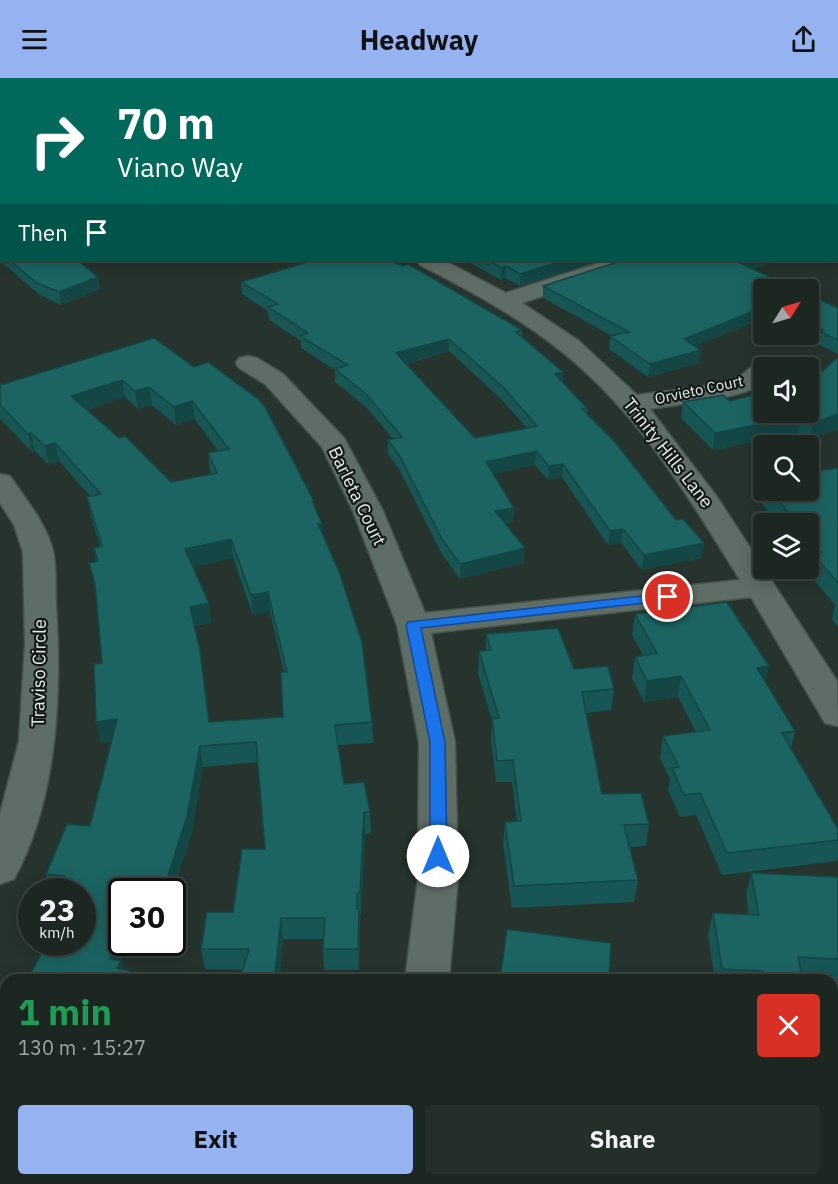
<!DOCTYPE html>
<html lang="en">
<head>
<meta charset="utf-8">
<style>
  :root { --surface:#1c2722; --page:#252f2a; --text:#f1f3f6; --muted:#a0a5a5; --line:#3a4440; --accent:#95b2f1 }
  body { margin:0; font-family:"IBM Plex Sans",sans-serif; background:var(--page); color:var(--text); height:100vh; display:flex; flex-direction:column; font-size:22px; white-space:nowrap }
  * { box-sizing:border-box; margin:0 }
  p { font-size:20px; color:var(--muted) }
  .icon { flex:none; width:33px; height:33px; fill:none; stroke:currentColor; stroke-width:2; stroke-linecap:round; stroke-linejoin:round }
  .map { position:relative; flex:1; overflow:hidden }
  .side { position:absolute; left:0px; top:896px; width:838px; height:212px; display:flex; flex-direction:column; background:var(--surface); border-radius:18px 18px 0 0; box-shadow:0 3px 15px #0003,0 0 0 2px var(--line) }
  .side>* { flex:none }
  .hud { position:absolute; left:0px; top:0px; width:838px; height:183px; box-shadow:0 3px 15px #0003,0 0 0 2px var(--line); background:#00695c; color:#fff; overflow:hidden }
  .needle { width:39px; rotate:53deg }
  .controls { position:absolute; left:753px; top:201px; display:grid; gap:12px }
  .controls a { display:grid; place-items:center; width:66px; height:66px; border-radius:6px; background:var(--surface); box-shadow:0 3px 15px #0003,0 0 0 2px var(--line); font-size:30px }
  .speed { position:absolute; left:18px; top:800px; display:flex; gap:12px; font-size:30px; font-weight:700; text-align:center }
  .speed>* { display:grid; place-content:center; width:78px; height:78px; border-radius:50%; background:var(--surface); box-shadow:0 3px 15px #0003,0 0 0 2px var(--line); line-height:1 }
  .speed small { font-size:15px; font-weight:400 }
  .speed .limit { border:3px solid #111; border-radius:9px; background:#fff; color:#111 }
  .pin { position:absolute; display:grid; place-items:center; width:51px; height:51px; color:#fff; margin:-26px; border:3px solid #fff; border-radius:50%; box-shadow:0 2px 6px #0007 }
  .me { position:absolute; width:66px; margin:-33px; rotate:0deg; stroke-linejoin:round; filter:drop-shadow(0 0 4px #0008) }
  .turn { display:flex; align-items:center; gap:21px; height:126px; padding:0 18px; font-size:27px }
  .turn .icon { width:78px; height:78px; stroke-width:2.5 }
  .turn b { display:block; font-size:42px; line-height:51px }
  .then { display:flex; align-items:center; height:57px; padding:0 18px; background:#0003; gap:12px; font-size:22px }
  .round { display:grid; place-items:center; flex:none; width:63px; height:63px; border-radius:6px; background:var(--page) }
  .overview { display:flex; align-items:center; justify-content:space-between; height:102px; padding:0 18px }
  h1 { font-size:36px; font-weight:700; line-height:45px; color:#1e9e55 }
  .action { display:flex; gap:12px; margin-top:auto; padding:12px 18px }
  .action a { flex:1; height:69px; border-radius:6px; background:var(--accent); color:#111; font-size:24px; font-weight:700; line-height:69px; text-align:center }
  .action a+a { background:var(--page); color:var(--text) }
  header { display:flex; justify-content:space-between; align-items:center; height:78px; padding:0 18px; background:var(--accent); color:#111; font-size:27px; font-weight:700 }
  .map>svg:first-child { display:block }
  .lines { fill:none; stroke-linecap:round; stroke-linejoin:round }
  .minor-casing { stroke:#46524c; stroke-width:3 }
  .path { stroke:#7e8a84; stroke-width:2; stroke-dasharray:1 2; stroke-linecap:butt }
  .minor { fill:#5e6d66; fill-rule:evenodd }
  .wall { fill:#175654; fill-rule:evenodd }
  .shaded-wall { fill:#134645 }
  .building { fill:#1b6462; stroke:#134645; stroke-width:1.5; fill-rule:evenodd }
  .route { fill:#1a73e8; stroke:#114b97; stroke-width:1.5 }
  .labels { text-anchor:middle; stroke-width:4.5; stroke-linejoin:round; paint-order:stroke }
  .far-street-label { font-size:15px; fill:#e4ede9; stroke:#141a17 }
  .street-label { font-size:18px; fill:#e4ede9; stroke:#141a17 }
</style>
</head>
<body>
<header><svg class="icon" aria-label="menu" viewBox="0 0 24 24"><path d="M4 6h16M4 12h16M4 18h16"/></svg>Headway<svg class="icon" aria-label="share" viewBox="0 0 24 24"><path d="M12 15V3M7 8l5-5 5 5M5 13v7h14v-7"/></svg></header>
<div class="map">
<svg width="838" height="1106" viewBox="0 0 838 1106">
  <rect width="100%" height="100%" fill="#26342d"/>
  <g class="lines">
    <!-- minor casing -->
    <g class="minor-casing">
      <path id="minor" d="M417,182H443L506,215L608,182H637L635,187L522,225L579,263L637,317C669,312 706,311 736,300C752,294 751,279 773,285L776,290H764V304C744,321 678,326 650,331L717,419L837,603L838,648L825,645L751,519L431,555L455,664L458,800L449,902H405L418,800L419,664L397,547L353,433L322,369L265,306L239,290L236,285L239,280L248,278L257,280L283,296L344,360L383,433L425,535L740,502C689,419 638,334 561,273C517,238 469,212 420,187Z
        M0,396L10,398C26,422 46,445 53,473C57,490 55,510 56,528C62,616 57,722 14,801L0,806V736L19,663L25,566L23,474L14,447L0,425Z
        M0,1030L6,1032V1078L0,1076Z
        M129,1101H193L195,1106H131Z
        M358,1101H408L406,1106H356Z"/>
    </g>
    <!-- path -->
    <path class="path" d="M44,2L51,0"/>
    <!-- minor -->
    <use href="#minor" class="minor"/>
  </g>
  <!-- wall -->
  <path class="wall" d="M103,0H838V170H837V2Z
    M0,154H2V182H77L98,199L100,211L61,227L40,217L0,183Z
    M300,182H388L522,252V258L563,294V304L587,330V335L676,442L704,465L701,480L642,492L621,465L608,467L562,399L548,402L535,387L493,396L514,430L513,444L505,446L524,485L460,501L442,476L399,391L388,376V362L393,361L367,330L335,304V292L301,270V263L269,242L268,233L242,216L241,204L305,185ZM449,273L503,323L527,350L475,360L406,286Z
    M465,182H602L520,208L505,200L501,202Z
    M624,182H778L752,191L764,212L696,269L699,285L648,299L609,271L610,258H612L543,220V208Z
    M808,216L838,230V276L818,266V264L802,256H808Z
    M154,260L315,429L322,446L323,459L372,644L373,665L338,667L344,706L370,734L371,755L365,756L361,836H360V852L359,892H324L323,871L324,861H283L280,895L243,892L205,891L201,871L233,834L265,771L258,684L203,689L191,759L172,813H122L121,884L123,892L140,895L141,902H27L82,813H51L46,796L90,748L111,663L100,665L102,585L96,516L89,485L96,484L94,470L100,469L91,438L87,419L90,418L59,383L49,387L35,373L32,374L0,341V307ZM125,319L138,331L152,327L176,347L195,341L218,373L208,375L210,393L211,397L171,404L87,332ZM233,480L253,537L270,534L284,594L283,639L209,644L194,548L211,545L209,525L193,489Z
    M838,279V351L809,362L798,355L713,372L681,340L683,324L730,323L764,334L819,296Z
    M838,390V549L832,541L835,527L808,495L810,485L808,483V446H778L757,419L760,400H764V412H808Z
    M635,536L769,588L765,603L795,653L791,670L838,751V779L837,783L722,797L696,737L680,739L668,712L670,701L660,680L663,658L696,654L678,619L644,624L632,600L635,579L643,577L632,557Z
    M486,556L574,591L614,611L611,632L586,635L602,716L649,746L646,768L630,769L638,802L634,824L512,830L503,766L505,744L517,743L512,704H496L491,661L492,643L478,595L479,573H486Z
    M751,795L838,799V904L832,903V902H715L708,857L713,835L749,836L746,817Z
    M6,908V977L0,975V919Z
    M485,1101H641V1106H484Z
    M783,1101H832L838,1106H783Z"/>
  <!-- shaded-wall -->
  <path class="shaded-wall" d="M579,0H615L612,2H573Z
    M2,13V25L0,26V15Z
    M2,50V61H0V51Z
    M0,140H1L2,152H0Z
    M566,182H602L520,208V196Z
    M747,182H778L736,196L738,184Z
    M506,188L505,200L501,202L502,190Z
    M98,199L100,211L61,227L59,214Z
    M764,229V240L682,274L684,261Z
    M449,261V273L397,288L396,275Z
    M701,272L699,285L648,299L650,286Z
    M563,294L562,308L555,296Z
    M122,302L125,319L75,336L71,318Z
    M149,309L152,327L138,331L135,313Z
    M192,323L195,341L176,347L174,329Z
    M838,336V351L809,362L813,345Z
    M802,338L798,355L713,372L715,355Z
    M31,355L35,373L32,374L28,356Z
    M55,365L59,383L49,387L45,368Z
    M536,373L535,387L485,398L486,384Z
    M563,386L562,399L548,402L549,388Z
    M514,430L513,444L494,447L495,433Z
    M318,446H322L324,465Z
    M623,451L621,465L608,467L610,453Z
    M231,461L233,480L188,490L185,471Z
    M704,465L701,480L642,492L644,477Z
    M525,470L524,485L460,501V486Z
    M268,514L270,534L253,537L251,517Z
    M209,525L211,545L193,548L190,529Z
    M769,588L764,609L757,590Z
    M681,598L678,619L644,624L647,603Z
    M117,641L121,662L100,665L96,644Z
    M200,668L203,689L191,759L172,817V813H170L167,801Z
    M364,735L365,756L361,836L360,815Z
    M138,799L141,813H133Z
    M359,831L360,852L359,892L358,871Z
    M281,840L283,861L279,902L275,895Z
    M122,847V864H128L121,884L125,902L110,881Z
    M140,895L141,902H137Z"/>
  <!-- building -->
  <path class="building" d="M10,0H19L17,2H3Z
    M103,0H579L573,2H101Z
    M640,0H838V93L837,94V2H645Z
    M0,2H2V13L0,15Z
    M0,28H2V50L0,51Z
    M2,62V147L1,140H0V63Z
    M837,95L838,107V119H837Z
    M838,129V159H837V130Z
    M0,154H2V175L0,174Z
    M9,182H77L98,199L59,214L37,205Z
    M315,182H388L403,188L408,186L522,252L516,254L563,294L555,296L587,330L582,331L615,364L676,442L683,441L704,465L644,477L623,451L610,453L563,386L549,388L536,373L486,384L514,430L495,433L525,470L460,486L442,461L399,377L388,362L402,359L366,316L335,291L348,287L300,258L308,255L268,229L278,226L241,204ZM449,261L504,310L537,348L475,360L396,275Z
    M487,182H566L520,196L506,188L502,190Z
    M624,182H747L738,184L798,212H764V229L684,261L701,272L650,286L610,258L629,254L543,208Z
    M808,216L838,230V262L820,254L824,252L808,246Z
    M154,260L194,289L208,284L257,320L265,329L314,423H312L322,446H318L340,496L362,564L372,644L335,647L344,706L364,704L370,734L364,735L360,815H357V831H359L358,871H323L325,840H281L275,895L330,901V902H240L249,871H201L207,834H233L242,771H265L256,664L200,668L187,738L167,801L138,799L133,813H122V847L110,881L121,883L117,890L140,895L137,902H27L48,864H82V813H58L64,798L46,796L67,746L90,748L117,641L96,644L94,586L102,585L95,506L89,485L98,483L94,470L102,468L87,419L101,416L55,365L45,368L31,355L28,356L0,327V307ZM122,302L135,313L149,309L174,329L192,323L229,371L208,375L217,395L171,404L125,358L119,360L71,318ZM231,461L251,517L268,514L287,594H281L283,639L209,644L200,572L190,529L209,525L185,471Z
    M838,279V336L813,345L802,338L715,355L683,324L723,317L730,323L764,314V334H808V300L819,296Z
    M838,390V505L813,476L822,474L808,458V446H798L770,412H808V394Z
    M727,524L769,588L757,590L795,653L782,655L838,751V762L727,775L700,715L684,717L672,690L679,689L663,658L710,652L681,598L647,603L635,579L657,575L635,536Z
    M558,550L574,591L608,588L614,611L582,614L602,716L641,715L649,746L624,747L638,802L514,808L505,744L521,743L513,682L497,683L492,640H499L479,573L491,572L486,556Z
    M751,795L838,799V881L798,879L803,902H763V893L722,891L713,835L759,837Z
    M507,851L611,865L609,902H500Z
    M6,908V956L5,958L0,957V919Z
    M832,928H838V1106H792L791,1101H832Z
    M537,1101H641V1106H564Z"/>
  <!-- route -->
  <path class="route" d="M668,515L674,519L672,522L421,550L445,664L447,778L444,782L438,784L432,782L430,778V664L406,547L408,544Z"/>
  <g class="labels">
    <!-- far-street labels -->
    <g class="far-street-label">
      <text transform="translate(699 312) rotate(-12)" y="5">Orvieto Court</text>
    </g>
    <!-- street labels -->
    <g class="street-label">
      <text transform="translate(668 375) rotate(52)" y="6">Trinity Hills Lane</text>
      <text transform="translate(357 418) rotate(64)" y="6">Barleta Court</text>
      <text transform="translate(39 595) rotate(-89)" y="6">Traviso Circle</text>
    </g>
  </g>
</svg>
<div class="controls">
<a><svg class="needle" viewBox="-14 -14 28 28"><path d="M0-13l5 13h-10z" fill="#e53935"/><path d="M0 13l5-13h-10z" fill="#a0a5a5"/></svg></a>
<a><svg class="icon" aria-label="sound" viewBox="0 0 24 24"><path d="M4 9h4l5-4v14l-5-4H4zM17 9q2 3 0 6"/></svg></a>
<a><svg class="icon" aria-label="search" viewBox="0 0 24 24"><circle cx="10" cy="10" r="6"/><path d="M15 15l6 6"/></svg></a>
<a><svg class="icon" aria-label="layers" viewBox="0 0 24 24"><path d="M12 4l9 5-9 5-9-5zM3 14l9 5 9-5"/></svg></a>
</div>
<div class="speed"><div>23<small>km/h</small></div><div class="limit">30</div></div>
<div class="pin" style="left:668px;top:519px;background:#d93025"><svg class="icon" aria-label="arrive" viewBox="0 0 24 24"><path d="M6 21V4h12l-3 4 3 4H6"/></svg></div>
<svg class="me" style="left:438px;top:778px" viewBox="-20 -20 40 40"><circle r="19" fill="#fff"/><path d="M0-13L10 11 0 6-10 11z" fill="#1a73e8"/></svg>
<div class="hud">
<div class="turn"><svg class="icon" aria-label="right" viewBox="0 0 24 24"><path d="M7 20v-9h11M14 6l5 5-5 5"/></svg><div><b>70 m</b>Viano Way</div></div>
<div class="then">Then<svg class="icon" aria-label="arrive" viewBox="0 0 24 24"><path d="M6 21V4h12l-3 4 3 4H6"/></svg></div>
</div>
<section class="side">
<div class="overview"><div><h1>1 min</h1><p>130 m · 15:27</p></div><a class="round" style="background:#d93025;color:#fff"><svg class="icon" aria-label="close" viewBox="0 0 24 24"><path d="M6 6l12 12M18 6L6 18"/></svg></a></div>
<div class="action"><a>Exit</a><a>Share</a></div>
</section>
</div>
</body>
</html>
